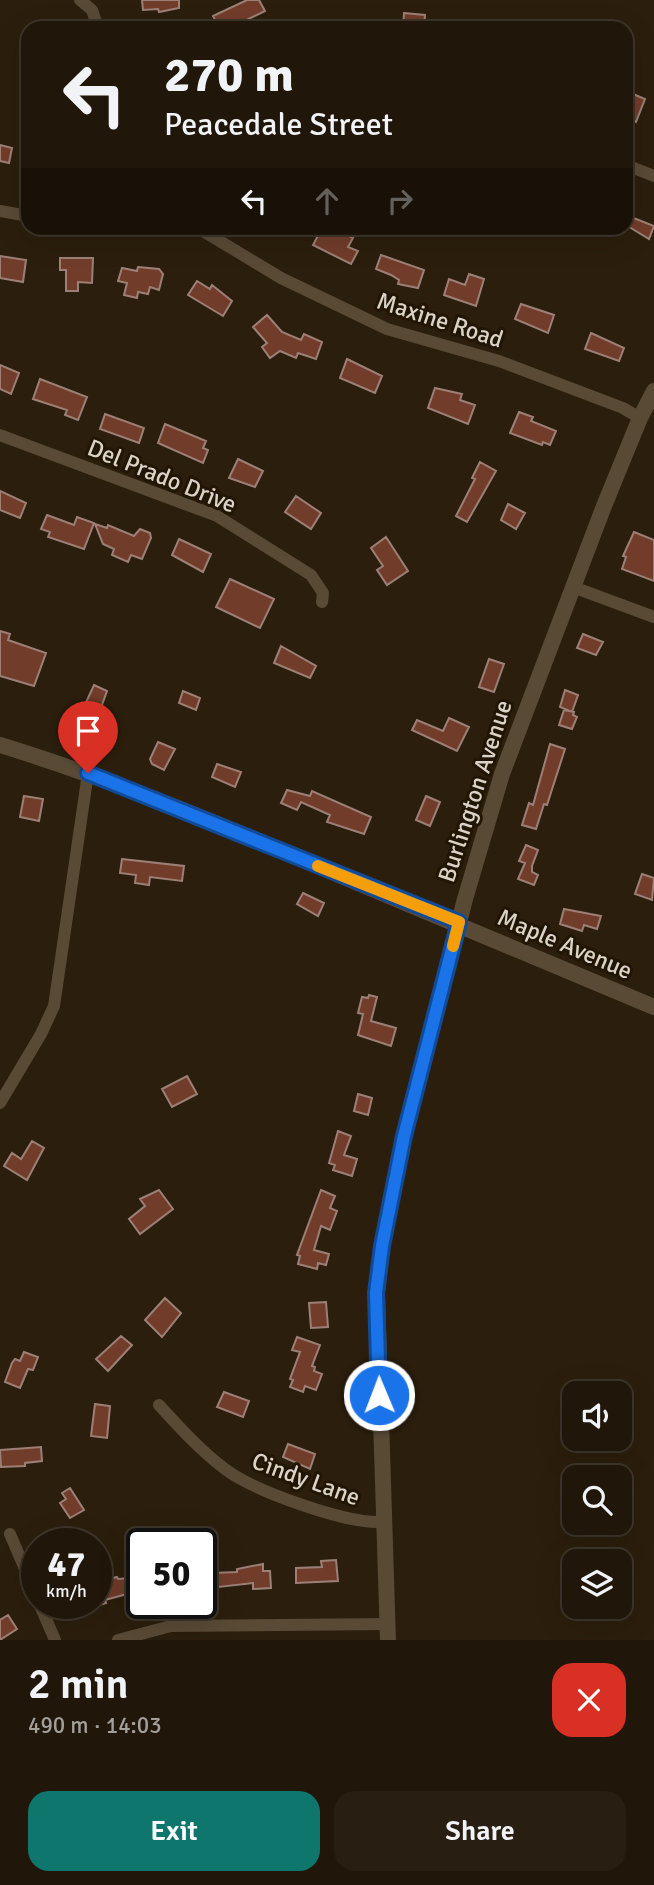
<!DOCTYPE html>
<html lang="en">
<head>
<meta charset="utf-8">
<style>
  :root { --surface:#201609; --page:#281f12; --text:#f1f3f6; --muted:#a29f9c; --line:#3d352a; --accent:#0f766e }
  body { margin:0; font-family:Signika,sans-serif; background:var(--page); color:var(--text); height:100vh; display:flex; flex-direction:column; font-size:26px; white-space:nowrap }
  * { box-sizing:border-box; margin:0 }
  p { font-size:23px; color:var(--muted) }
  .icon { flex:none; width:38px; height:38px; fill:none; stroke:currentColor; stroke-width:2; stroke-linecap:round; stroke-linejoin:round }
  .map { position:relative; height:1640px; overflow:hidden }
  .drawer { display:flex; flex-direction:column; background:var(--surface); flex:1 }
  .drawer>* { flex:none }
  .guide { position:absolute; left:21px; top:21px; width:612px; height:214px; border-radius:21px; box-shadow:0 7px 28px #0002,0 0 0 2px var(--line); background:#201609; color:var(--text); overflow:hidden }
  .controls { position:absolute; left:562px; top:1381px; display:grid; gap:14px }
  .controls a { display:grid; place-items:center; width:70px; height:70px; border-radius:14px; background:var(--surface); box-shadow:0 7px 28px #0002,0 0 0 2px var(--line); font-size:35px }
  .speed { position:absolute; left:21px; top:1528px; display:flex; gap:14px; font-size:35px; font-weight:700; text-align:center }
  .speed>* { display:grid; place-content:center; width:91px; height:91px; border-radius:50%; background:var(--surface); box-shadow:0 7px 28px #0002,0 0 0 2px var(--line); line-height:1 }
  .speed small { font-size:18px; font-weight:400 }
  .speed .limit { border:4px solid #111; border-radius:10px; background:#fff; color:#111 }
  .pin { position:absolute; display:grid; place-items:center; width:60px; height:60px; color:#fff; margin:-72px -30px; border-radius:50% 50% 50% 0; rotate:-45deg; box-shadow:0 0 7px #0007 }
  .pin .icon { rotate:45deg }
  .me { position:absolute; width:77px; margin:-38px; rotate:359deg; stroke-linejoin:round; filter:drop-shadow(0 0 5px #0008) }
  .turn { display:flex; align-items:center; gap:24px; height:147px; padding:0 28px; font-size:32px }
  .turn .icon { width:91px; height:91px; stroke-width:2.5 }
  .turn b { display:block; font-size:49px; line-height:60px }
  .lanes { display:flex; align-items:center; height:66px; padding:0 28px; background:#0003; justify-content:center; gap:35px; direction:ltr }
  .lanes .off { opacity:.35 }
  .round { display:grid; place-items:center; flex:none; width:74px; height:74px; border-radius:21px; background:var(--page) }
  .overview { display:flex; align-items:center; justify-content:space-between; height:119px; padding:0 28px }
  h1 { font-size:42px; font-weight:600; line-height:52px }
  .action { display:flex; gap:14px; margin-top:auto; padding:14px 28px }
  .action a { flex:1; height:80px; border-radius:21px; background:var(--accent); color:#fff; font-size:28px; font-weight:600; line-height:80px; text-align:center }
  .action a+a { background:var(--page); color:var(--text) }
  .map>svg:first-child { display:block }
  .building { fill:#723c2a; stroke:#9c8078; stroke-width:2 }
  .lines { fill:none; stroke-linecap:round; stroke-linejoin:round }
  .minor { stroke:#594a36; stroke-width:12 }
  .secondary { stroke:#594a36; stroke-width:16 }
  .route-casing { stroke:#114b97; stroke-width:18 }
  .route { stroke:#1a73e8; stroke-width:12 }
  .slow { stroke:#f59e0b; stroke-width:12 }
  .labels { text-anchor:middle; stroke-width:6; stroke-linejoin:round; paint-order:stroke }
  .street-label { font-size:24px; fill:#dcd3c8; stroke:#211504 }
</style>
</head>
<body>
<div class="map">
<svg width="654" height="1640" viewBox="0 0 654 1640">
  <rect width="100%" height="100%" fill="#2b1e0c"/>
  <!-- building -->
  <path class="building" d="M142,0H179V8L159,12L158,9L143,10Z
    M247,0H259L265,11L234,26L219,28L213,16Z
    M404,13L425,15L424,28H403Z
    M626,91L645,99L636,122L626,118Z
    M0,145L12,148L9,163L0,161Z
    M626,215L654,226L649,239L626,225Z
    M322,228L337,230L353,238L348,247L358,251L351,264L313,245Z
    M381,255L424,270L418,288L398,284L399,280L391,275L376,269Z
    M0,256L26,260L23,282L0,278Z
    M60,258H93L92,283L78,282V291H66V270H60Z
    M138,267L159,269L163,274L159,290L150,287L148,294L138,292L137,298L124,295L127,283L118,281L122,268L137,271Z
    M469,274L484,279L476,306L444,295L449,279L465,285Z
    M197,281L210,289L212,285L232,301L223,316L188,295Z
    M521,304L554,315L548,333L515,319Z
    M267,315L282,332L301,340L304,334L322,342L316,359L298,353L296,358L280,351L270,358L262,347L267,343L253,327Z
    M591,333L624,348L619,361L585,349Z
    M347,359L382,376L375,393L340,378Z
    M0,365L19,373L11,394L0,389Z
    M40,379L87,397L78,420L65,415L67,410L33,399Z
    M435,388L462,394L460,400L475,405L468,424L428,408Z
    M519,412L533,417L531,421L556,431L550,445L543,442L542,445L510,433Z
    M105,414L144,428L139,443L100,429Z
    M165,424L206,441L203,448L208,450L203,463L158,443Z
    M238,459L263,471L255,487L229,478Z
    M480,462L496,471L467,522L456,516L475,479L472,478Z
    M0,491L26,503L20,518L0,510Z
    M296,496L321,513L311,529L285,512Z
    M508,504L525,513L516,529L501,520Z
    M47,515L74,525L77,517L94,523L84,549L48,537L50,532L41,529Z
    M95,524L107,528L108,525L134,536L140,529L150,533L151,538L142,559L131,555L128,562L112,555L114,549L103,544Z
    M634,532L654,540V581L622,569L626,557L623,556Z
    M386,537L408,571L387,585L377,570L383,566L371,548Z
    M179,539L211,554L203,572L172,555Z
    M230,579L274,599L260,628L216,607Z
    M0,631L10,634L8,640L46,653L34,686L0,676Z
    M583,634L603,642L596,655L577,648Z
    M281,646L316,666L310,678L274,663Z
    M489,659L504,664L494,692L479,687Z
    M94,685L107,691L89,741L76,736V724Z
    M565,690L578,695L572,712L560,707Z
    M183,691L200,698L196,710L179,703Z
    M564,710L574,712L573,715L577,717L572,729L559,725Z
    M449,718L469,727L457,751L412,730L417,720L443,731Z
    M158,742L175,749L164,770L152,764L150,759Z
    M550,744L565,749L547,805L544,804L536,829L522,825L529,803L533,805Z
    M217,764L241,772L235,787L212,777Z
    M287,790L310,796L312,791L371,817L364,834L327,822L330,815L301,802L297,810L281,803Z
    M24,796L43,799L39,821L20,817Z
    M426,796L440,802L430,826L416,820Z
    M526,845L538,850L532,866V872L538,875L534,885L518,879L525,863L519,861Z
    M122,859L184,866L182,881L150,877L149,885L135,883L136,875L120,873Z
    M642,874L654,878L652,900L635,894Z
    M303,893L324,903L318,916L297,904Z
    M564,909L601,916L597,929L584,925L582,931L560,924Z
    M369,995L377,997L371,1021L396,1028L391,1046L358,1035L363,1014L358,1013L362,997L368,998Z
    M187,1076L197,1094L172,1107L162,1089Z
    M358,1094L372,1098L368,1115L354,1111Z
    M338,1131L351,1136L344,1155L357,1159L352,1176L333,1170L335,1165L329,1163Z
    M32,1141L44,1148L27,1180L4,1166L12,1153L21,1159Z
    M159,1190L173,1209L140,1234L129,1219L145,1206L140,1199Z
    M321,1190L335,1196L330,1208L337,1211L330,1230L321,1226L314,1250L329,1254L326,1265L318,1263L317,1269L298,1264L300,1256L297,1255Z
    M165,1298L181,1313L162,1337L145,1320Z
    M326,1302L328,1327L311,1328L309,1303Z
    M121,1336L132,1345L108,1371L96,1359Z
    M297,1337L320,1345L312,1366L315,1367L314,1371L322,1374L316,1390L305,1386L303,1392L290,1387L293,1380L290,1379L300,1352L292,1350Z
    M24,1352L38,1357L33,1370L28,1369L20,1388L5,1382L12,1363L15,1359L20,1361Z
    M224,1392L249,1401L243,1417L217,1407Z
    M95,1404L110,1406L107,1438L91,1436Z
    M288,1444L315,1454L310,1469L283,1457Z
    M41,1447L42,1461L25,1463V1466L1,1467L0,1450Z
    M70,1488L84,1510L70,1518L60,1503L66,1499L62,1493Z
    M336,1560L338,1581L296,1583V1568L322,1567L321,1561Z
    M263,1564V1571H270L271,1588L253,1589V1583L201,1589V1566H212L213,1573L237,1572V1569Z
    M99,1577L100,1581L117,1577L118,1579L142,1577V1590L105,1600L106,1603L96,1606V1578Z
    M8,1615L17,1629L0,1640V1620Z"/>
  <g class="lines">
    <!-- minor -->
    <path class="minor" d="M80,0L92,10L98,28
      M626,165L654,176
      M0,211L28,216
      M198,228L281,278L387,329L499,361L623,408L640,418
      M0,435L217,516L311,575L323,593L322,602
      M573,587L654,617
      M0,1103L41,1034L54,1006L88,773
      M159,1405C180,1428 201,1451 225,1469C254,1491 346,1524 382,1522
      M10,1534L37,1597
      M39,1603L55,1640
      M118,1640L171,1626L388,1624"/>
    <!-- secondary -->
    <path class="secondary" d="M0,745C117,781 229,828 341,876C446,919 550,963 654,1007
      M388,1640L377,1293L382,1246L404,1136L465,899L502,774L604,506L640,418L654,391"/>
  </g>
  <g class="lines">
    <!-- route casing -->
    <g class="route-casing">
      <path id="route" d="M88,773L459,922L404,1136L382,1246L376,1293L379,1395"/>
    </g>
    <!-- route -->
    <use href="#route" class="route"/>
    <!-- slow -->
    <path class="slow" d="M318,866L459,922L453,946"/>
  </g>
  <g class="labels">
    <!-- street labels -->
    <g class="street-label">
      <text transform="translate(440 320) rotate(18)" y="8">Maxine Road</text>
      <text transform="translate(162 476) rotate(22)" y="8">Del Prado Drive</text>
      <text transform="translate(475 791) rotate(-72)" y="8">Burlington Avenue</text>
      <text transform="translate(565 944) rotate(23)" y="8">Maple Avenue</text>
      <text transform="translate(306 1479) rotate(20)" y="8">Cindy Lane</text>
    </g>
  </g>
</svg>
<div class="controls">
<a><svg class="icon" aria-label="sound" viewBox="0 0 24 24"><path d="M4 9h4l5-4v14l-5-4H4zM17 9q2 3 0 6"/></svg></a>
<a><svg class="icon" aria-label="search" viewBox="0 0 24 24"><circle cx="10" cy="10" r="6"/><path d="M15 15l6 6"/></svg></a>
<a><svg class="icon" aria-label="layers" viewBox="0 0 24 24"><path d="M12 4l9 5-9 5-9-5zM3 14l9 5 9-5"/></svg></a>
</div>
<div class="speed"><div>47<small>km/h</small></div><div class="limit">50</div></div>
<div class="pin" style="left:88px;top:773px;background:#d93025"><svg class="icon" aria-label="arrive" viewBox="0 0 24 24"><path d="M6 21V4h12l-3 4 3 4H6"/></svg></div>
<svg class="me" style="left:379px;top:1395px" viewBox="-20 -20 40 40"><circle r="17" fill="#1a73e8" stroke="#fff" stroke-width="3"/><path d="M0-11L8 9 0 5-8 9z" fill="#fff"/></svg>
<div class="guide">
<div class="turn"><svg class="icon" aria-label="left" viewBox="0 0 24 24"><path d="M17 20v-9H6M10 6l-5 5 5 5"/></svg><div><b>270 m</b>Peacedale Street</div></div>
<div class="lanes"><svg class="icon" aria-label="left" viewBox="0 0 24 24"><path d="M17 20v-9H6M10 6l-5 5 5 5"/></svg><svg class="icon off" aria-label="ahead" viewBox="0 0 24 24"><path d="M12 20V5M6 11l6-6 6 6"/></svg><svg class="icon off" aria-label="right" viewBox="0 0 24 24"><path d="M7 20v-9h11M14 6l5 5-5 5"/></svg></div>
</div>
</div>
<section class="drawer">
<div class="overview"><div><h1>2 min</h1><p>490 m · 14:03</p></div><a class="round" style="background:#d93025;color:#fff"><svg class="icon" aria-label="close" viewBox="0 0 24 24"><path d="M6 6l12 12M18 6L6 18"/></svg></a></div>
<div class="action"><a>Exit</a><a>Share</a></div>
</section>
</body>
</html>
